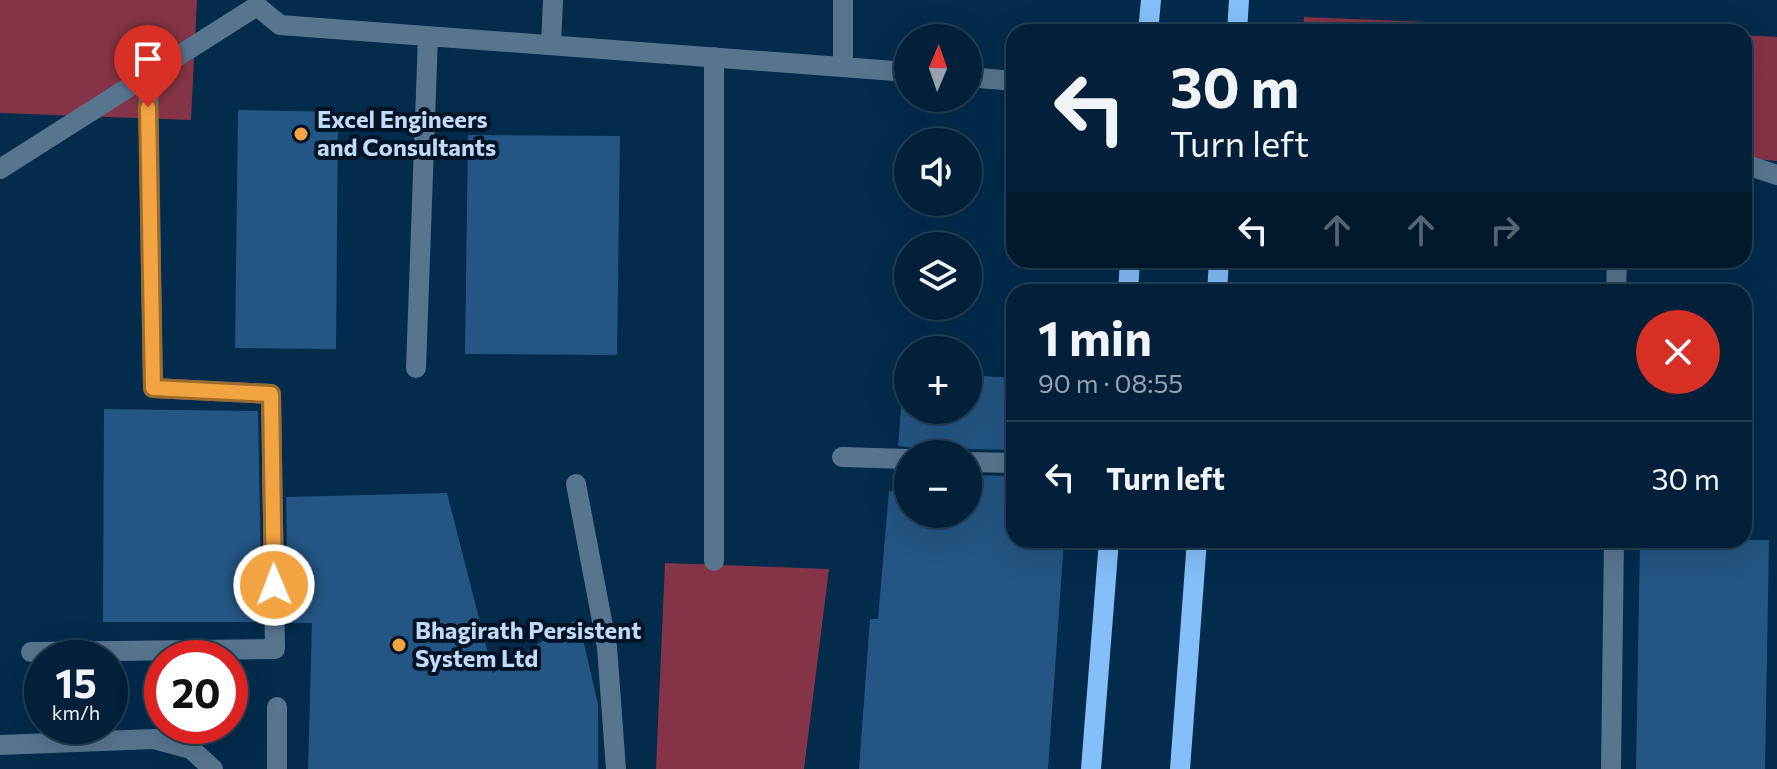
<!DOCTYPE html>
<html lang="en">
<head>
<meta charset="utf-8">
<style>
  :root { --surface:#022039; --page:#102d44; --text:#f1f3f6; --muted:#96a3ae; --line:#233e53 }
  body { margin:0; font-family:Commissioner,sans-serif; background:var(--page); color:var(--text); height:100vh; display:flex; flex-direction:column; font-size:30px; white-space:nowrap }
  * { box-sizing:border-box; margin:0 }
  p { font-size:26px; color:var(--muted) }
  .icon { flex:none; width:44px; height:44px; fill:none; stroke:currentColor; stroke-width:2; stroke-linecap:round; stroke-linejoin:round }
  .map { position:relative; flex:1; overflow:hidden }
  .details { position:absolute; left:1006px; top:284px; width:746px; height:264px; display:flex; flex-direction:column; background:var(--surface); border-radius:24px; box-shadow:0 8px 32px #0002,0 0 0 2px var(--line) }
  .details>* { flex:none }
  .banner { position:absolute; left:1006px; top:24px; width:746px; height:244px; border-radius:24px; box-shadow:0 8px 32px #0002,0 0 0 2px var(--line); background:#022039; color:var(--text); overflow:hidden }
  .needle { width:52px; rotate:2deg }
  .fabs { position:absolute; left:894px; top:24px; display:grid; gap:16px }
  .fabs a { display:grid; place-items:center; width:88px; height:88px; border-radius:50%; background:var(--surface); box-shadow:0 8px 32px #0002,0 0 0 2px var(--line); font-size:40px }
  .speed { position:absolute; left:24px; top:640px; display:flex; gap:16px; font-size:40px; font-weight:700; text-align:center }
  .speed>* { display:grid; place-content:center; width:104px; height:104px; border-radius:50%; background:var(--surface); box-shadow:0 8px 32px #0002,0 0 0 2px var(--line); line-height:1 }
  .speed small { font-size:20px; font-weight:400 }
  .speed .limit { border:12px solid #d22; background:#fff; color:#111 }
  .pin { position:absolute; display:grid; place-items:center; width:68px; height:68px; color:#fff; margin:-82px -34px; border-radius:50% 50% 50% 0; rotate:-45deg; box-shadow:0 0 8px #0007 }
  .pin .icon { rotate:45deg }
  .me { position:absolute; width:88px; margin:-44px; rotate:359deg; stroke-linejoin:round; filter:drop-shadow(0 0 6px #0008) }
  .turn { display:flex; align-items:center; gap:28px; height:168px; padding:0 32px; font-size:36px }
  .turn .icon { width:104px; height:104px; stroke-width:2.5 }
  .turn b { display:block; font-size:56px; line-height:68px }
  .lanes { display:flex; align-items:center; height:76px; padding:0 32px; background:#0003; justify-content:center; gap:40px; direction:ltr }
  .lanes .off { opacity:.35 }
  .round { display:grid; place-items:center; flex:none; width:84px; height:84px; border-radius:42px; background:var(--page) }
  .overview { display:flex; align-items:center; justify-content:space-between; height:136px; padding:0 32px }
  h1 { font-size:48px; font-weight:700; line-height:60px }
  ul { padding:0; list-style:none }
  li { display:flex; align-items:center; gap:24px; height:112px; padding:0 32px; border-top:2px solid var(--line) }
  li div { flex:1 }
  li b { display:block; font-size:30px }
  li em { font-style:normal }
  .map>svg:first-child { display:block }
  .green { fill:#843446 }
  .building { fill:#235684 }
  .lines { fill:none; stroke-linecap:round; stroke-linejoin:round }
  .minor { stroke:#587590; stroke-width:20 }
  .major { stroke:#84bff9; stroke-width:20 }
  .route-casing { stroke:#9e6b2b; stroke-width:20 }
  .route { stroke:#f3a442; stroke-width:14 }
  .poi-dot { fill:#f3a442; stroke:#011326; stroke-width:3 }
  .labels { text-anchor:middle; stroke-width:8; stroke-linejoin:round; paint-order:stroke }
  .poi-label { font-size:24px; font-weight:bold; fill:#c1dbf6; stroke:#011326; text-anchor:start }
</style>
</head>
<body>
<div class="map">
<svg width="1777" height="769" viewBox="0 0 1777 769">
  <rect width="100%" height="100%" fill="#022b4c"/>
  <!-- green -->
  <path class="green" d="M0,0H197L191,120L0,113Z
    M1304,17L1678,32H1302Z
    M1744,35L1777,37V161L1744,158Z
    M665,563L829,569L804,769H656Z"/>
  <!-- building -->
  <path class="building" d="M238,110L338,112L336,349L235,348Z
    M468,135L620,136L617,355L465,354Z
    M904,370H908V410H968V375L1014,378V450L968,449L958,454H920L914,448L898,446Z
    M104,409L258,411L262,622H103Z
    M896,472H908V514H968V475L1014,476V540H1064L1048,769H859L870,619H878L889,491H895Z
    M447,493L493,673L578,618L598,704V769H308L312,623H288L286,497Z
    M1640,540H1769L1765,769H1636Z"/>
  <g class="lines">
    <!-- minor -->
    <path class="minor" d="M843,0V67
      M257,6L280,25L908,72
      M551,45L553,0
      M968,77L1014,81
      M1744,164L1777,175
      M0,169L257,6
      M1616,292L1617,260
      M416,368L428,36
      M842,457L908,459
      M968,462L1014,463
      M576,484L607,647L616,769
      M714,561V57
      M31,652L275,649L271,394L153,388L148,75
      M277,707V769
      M0,745L154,739L191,749L213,769
      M1611,769L1614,540"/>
    <!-- major -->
    <path class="major" d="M1148,32L1151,0
      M1237,32L1239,0
      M1128,292L1130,260
      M1217,292L1219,260
      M1091,769L1109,540
      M1180,769L1197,540"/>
  </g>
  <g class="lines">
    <!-- route casing -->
    <g class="route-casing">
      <path id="route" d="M148,107L153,388L271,394L274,585"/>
    </g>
    <!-- route -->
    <use href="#route" class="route"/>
  </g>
  <!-- markers -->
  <g class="poi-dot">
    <circle cx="301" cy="134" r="8"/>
    <circle cx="399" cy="645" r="8"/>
  </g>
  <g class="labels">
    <!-- poi labels -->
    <g class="poi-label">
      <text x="317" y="128">Excel Engineers<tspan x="317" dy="28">and Consultants</tspan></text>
      <text x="415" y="639">Bhagirath Persistent<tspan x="415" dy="28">System Ltd</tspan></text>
    </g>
  </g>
</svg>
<div class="fabs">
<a><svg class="needle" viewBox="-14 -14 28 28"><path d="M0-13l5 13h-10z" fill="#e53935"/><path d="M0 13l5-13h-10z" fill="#96a3ae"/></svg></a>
<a><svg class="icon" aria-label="sound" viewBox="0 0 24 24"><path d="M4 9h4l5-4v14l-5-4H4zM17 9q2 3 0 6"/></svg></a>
<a><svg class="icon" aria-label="layers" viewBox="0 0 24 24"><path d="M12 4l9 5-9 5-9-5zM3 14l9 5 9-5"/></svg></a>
<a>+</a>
<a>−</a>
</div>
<div class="speed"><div>15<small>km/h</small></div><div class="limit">20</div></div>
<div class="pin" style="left:148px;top:107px;background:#d93025"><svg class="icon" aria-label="arrive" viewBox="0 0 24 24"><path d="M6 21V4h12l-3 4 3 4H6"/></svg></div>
<svg class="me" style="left:274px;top:585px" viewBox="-20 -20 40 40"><circle r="17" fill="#f3a442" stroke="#fff" stroke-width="3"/><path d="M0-11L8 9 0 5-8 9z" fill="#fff"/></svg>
<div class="banner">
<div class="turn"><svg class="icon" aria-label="left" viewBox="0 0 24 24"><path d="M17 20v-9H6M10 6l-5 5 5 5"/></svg><div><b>30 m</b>Turn left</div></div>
<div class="lanes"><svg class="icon" aria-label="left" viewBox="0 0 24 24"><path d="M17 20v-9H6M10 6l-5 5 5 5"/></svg><svg class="icon off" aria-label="ahead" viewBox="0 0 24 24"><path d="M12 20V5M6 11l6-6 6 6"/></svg><svg class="icon off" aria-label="ahead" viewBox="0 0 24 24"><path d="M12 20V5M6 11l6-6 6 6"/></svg><svg class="icon off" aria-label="right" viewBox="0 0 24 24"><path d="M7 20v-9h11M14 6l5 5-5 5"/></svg></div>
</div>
<section class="details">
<div class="overview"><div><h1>1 min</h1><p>90 m · 08:55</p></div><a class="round" style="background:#d93025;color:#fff"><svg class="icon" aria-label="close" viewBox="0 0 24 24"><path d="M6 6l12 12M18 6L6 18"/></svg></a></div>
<ul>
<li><svg class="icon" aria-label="left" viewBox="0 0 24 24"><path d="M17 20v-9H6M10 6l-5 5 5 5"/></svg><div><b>Turn left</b></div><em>30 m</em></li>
</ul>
</section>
</div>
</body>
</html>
